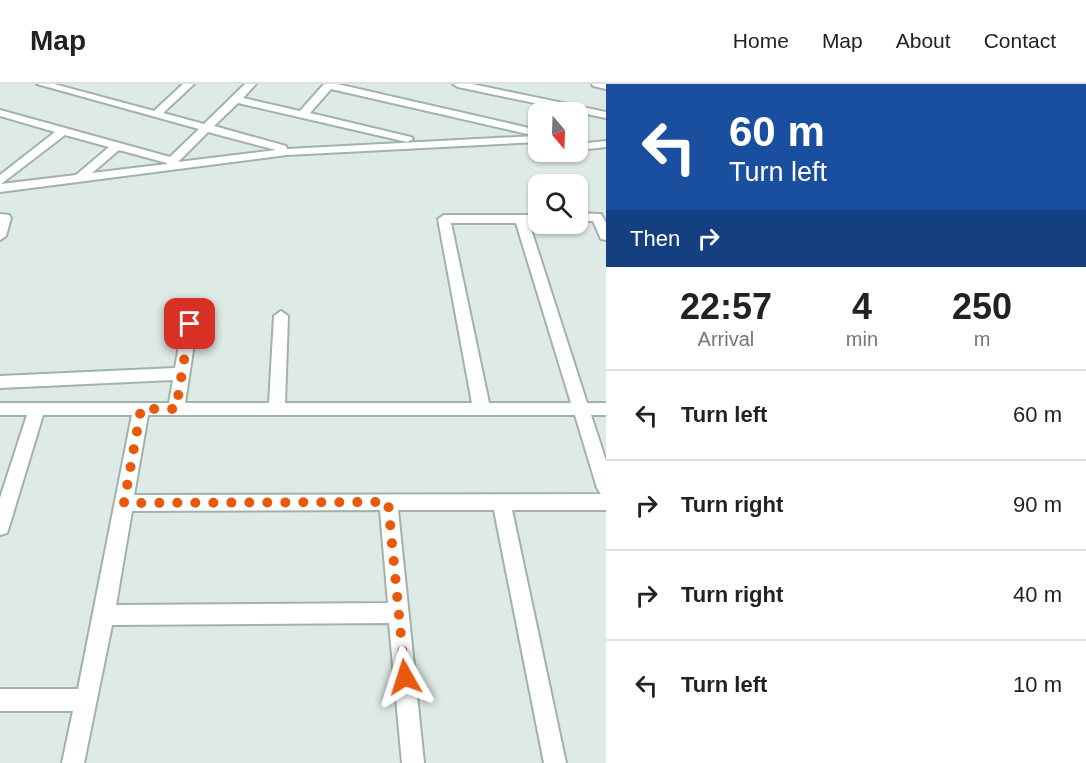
<!DOCTYPE html>
<html lang="en">
<head>
<meta charset="utf-8">
<style>
  :root { --surface:#fff; --page:#f6f6f6; --text:#222; --muted:#767676; --line:#e0e0e0 }
  body { margin:0; font-family:Helvetica,sans-serif; background:var(--page); color:var(--text); height:100vh; display:flex; flex-direction:column; font-size:22px; white-space:nowrap }
  * { box-sizing:border-box; margin:0 }
  p { font-size:20px; color:var(--muted) }
  .icon { flex:none; width:33px; height:33px; fill:none; stroke:currentColor; stroke-width:2; stroke-linecap:round; stroke-linejoin:round }
  .map { position:relative; flex:1; overflow:hidden }
  .drawer { display:flex; flex-direction:column; background:var(--surface); width:480px }
  .drawer>* { flex:none }
  .banner { background:#1a4fa0; color:#fff; overflow:hidden }
  .needle { width:39px; rotate:161deg }
  .fabs { position:absolute; left:528px; top:18px; display:grid; gap:12px }
  .fabs a { display:grid; place-items:center; width:60px; height:60px; border-radius:12px; background:var(--surface); box-shadow:0 2px 4px #0004; font-size:30px }
  .pin { position:absolute; display:grid; place-items:center; width:51px; height:51px; color:#fff; margin:-26px; border-radius:12px; box-shadow:0 3px 9px #0006 }
  .me { position:absolute; width:66px; margin:-33px; rotate:354deg; stroke-linejoin:round; filter:drop-shadow(0 0 4px #0008) }
  .turn { display:flex; align-items:center; gap:21px; height:126px; padding:0 24px; font-size:27px }
  .turn .icon { width:78px; height:78px; stroke-width:2.5 }
  .turn b { display:block; font-size:42px; line-height:51px }
  .then { display:flex; align-items:center; height:57px; padding:0 24px; background:#0003; gap:12px; font-size:22px }
  .eta { display:flex; justify-content:space-evenly; align-items:center; height:102px; text-align:center }
  .eta b { font-size:36px; font-weight:600; line-height:42px }
  ul { padding:0; list-style:none }
  li { display:flex; align-items:center; gap:18px; height:90px; padding:0 24px; border-top:2px solid var(--line) }
  li div { flex:1 }
  li b { display:block; font-size:22px }
  li em { font-style:normal }
  header { display:flex; align-items:center; gap:36px; box-sizing:border-box; height:84px; padding:0 30px; background:var(--surface); border-bottom:2px solid var(--line) }
  header strong { font-size:28px }
  nav { display:flex; gap:33px; margin-inline-start:auto; font-size:21px }
  main { display:flex; flex:1; min-height:0 }
  .map>svg:first-child { display:block }
  .lines { fill:none; stroke-linecap:round; stroke-linejoin:round }
  .street-casing { stroke:#a1b2ac; stroke-width:4 }
  .street { fill:#fff; fill-rule:evenodd }
  .route { stroke:#ea580c; stroke-width:10; stroke-dasharray:0 18 }
</style>
</head>
<body>
<header>
<strong>Map</strong>
<nav><a>Home</a><a>Map</a><a>About</a><a>Contact</a></nav>
</header>
<main>
<div class="map">
<svg width="606" height="679" viewBox="0 0 606 679">
  <rect width="100%" height="100%" fill="#deeae5"/>
  <g class="lines">
    <!-- street casing -->
    <g class="street-casing">
      <path id="street" d="M37,0H54L154,27L183,0H194L163,29L204,40L245,0H256L243,14L300,27L324,0H337L538,46V58L287,71L0,108V91L55,48L0,32V26L170,73L199,45ZM331,5L536,52L287,65L286,62L214,42L238,19L407,58L413,55L411,53L310,29ZM208,48L276,66L178,78ZM65,51L109,63L76,91L1,100ZM119,66L167,79V80L92,89Z
        M453,0H472L606,28V34L458,3Z
        M592,0H606V5L593,2Z
        M606,57V63L578,66V60Z
        M578,129L601,130L606,139V156L601,155L593,137H578Z
        M0,130L9,131L11,134L6,152L0,156Z
        M444,131H538V139H529L587,319H606V331H591L606,377V426H512L566,679H544L494,426H398L424,679H402L389,539L112,541L84,679H62L73,627H0V605H78L132,331H43L9,443L7,449L0,451V414L27,331H0V319H169L173,296L0,304V292L175,284L183,240L190,235L197,240L185,319H269L274,232L281,227L288,232L285,319H472L438,135ZM451,139H516L571,319H489ZM148,331H575L597,404L601,410L134,411ZM380,426L388,519L116,521L132,427Z"/>
    </g>
    <!-- street -->
    <use href="#street" class="street"/>
  </g>
  <g class="lines">
    <!-- route -->
    <path class="route" d="M190,240L176,325H141L124,419L388,418L405,593"/>
  </g>
</svg>
<div class="fabs">
<a><svg class="needle" viewBox="-14 -14 28 28"><path d="M0-13l5 13h-10z" fill="#e53935"/><path d="M0 13l5-13h-10z" fill="#767676"/></svg></a>
<a><svg class="icon" aria-label="search" viewBox="0 0 24 24"><circle cx="10" cy="10" r="6"/><path d="M15 15l6 6"/></svg></a>
</div>
<div class="pin" style="left:190px;top:240px;background:#d93025"><svg class="icon" aria-label="arrive" viewBox="0 0 24 24"><path d="M6 21V4h12l-3 4 3 4H6"/></svg></div>
<svg class="me" style="left:405px;top:593px" viewBox="-20 -20 40 40"><path d="M0-17L14 15 0 8-14 15z" fill="#ea580c" stroke="#fff" stroke-width="4"/></svg>
</div>
<section class="drawer">
<div class="banner">
<div class="turn"><svg class="icon" aria-label="left" viewBox="0 0 24 24"><path d="M17 20v-9H6M10 6l-5 5 5 5"/></svg><div><b>60 m</b>Turn left</div></div>
<div class="then">Then<svg class="icon" aria-label="right" viewBox="0 0 24 24"><path d="M7 20v-9h11M14 6l5 5-5 5"/></svg></div>
</div>
<div class="eta">
<div><b>22:57</b><p>Arrival</p></div>
<div><b>4</b><p>min</p></div>
<div><b>250</b><p>m</p></div>
</div>
<ul>
<li><svg class="icon" aria-label="left" viewBox="0 0 24 24"><path d="M17 20v-9H6M10 6l-5 5 5 5"/></svg><div><b>Turn left</b></div><em>60 m</em></li>
<li><svg class="icon" aria-label="right" viewBox="0 0 24 24"><path d="M7 20v-9h11M14 6l5 5-5 5"/></svg><div><b>Turn right</b></div><em>90 m</em></li>
<li><svg class="icon" aria-label="right" viewBox="0 0 24 24"><path d="M7 20v-9h11M14 6l5 5-5 5"/></svg><div><b>Turn right</b></div><em>40 m</em></li>
<li><svg class="icon" aria-label="left" viewBox="0 0 24 24"><path d="M17 20v-9H6M10 6l-5 5 5 5"/></svg><div><b>Turn left</b></div><em>10 m</em></li>
</ul>
</section>
</main>
</body>
</html>
